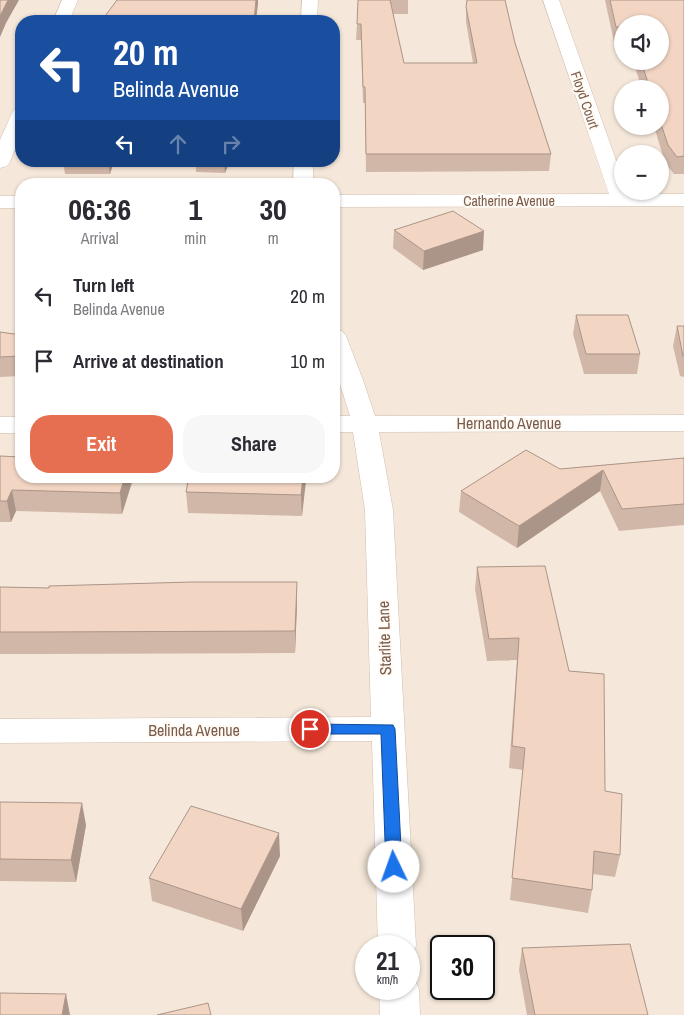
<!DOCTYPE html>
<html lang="en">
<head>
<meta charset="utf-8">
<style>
  :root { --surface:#fff; --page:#f7f7f7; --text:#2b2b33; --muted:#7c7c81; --accent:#e76f51 }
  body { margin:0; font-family:"Archivo Narrow",sans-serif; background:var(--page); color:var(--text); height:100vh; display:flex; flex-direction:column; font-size:19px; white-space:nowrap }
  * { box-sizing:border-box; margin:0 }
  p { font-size:16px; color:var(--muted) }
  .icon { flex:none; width:28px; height:28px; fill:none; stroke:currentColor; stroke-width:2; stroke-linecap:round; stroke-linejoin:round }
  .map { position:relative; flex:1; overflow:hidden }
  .sheet { position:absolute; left:15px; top:178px; width:325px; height:305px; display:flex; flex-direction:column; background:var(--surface); border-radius:20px; box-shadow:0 1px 4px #0004 }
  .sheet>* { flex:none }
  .hud { position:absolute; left:15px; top:15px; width:325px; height:152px; border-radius:20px; box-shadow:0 1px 4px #0004; background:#1a4fa0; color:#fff; overflow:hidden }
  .fabs { position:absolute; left:614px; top:15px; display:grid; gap:10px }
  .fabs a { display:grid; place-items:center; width:55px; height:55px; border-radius:50%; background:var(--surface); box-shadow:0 1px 4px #0004; font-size:25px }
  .speed { position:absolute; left:355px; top:935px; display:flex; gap:10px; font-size:25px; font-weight:700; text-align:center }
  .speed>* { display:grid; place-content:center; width:65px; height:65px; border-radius:50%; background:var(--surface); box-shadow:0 1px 4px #0004; line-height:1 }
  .speed small { font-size:12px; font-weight:400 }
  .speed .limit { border:2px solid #111; border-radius:8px; background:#fff; color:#111 }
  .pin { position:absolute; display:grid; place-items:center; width:42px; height:42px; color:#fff; margin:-21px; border:2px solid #fff; border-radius:50%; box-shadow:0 1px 5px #0007 }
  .me { position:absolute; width:55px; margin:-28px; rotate:357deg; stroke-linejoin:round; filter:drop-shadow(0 0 4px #0008) }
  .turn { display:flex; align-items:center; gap:18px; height:105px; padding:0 15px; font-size:22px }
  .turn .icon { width:65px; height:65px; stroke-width:2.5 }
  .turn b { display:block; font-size:35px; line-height:42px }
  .lanes { display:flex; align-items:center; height:48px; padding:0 15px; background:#0003; justify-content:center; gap:25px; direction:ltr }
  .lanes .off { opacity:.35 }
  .eta { display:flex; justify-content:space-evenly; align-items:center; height:85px; text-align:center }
  .eta b { font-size:30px; font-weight:700; line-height:35px }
  .action { display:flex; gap:10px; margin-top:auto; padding:10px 15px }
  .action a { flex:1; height:58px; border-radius:20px; background:var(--accent); color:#fff; font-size:20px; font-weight:700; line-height:58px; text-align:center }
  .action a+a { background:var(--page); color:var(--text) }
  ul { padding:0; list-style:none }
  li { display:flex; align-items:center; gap:15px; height:65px; padding:0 15px }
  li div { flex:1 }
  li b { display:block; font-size:19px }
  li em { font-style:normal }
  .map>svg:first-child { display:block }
  .residential { fill:#f5e8da; fill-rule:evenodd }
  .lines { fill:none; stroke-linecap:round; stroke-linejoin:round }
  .street-casing { stroke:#d1beb0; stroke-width:1 }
  .street { fill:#fff; fill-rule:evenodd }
  .wall { fill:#d1b7a8 }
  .shaded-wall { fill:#aa9588 }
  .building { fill:#f3d5c3; stroke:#aa9588 }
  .route { fill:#1a73e8; stroke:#114b97 }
  .labels { text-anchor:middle; stroke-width:4; stroke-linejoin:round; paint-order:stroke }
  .far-street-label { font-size:14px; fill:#7a5c4d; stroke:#fffaf3 }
  .street-label { font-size:16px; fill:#7a5c4d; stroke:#fffaf3 }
</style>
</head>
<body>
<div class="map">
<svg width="684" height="1015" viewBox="0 0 684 1015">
  <rect width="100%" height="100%" fill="#fdf6ec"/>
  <!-- residential -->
  <path class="residential" d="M0,0H684V1015H0ZM21,21H334V161H21ZM622,24H660V61H622ZM622,89H660V126H622ZM622,154H660V191H622ZM21,184H334V476H21ZM366,946H409V989H366ZM441,946H484V989H441Z"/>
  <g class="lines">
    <!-- street casing -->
    <g class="street-casing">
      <path id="street" d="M62,0H78L69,21H53Z
        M302,0H318L317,21H301Z
        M543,0H559L622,177V191H628L629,194H684V206L334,207V195L609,194Z
        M21,108V134L10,162L7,166L0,168V140L12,113L15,109Z
        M294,161H313V184H293Z
        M0,196H21V208H0Z
        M334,329L342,331L346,336L363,380L375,416L684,415V431L379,432L393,510L416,946L409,958V946H378L372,741L0,743V719L371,717L365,510L353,432H334V416H350L334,365Z
        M0,417H21V433H0Z
        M409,975L413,976L419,989L420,1015H380L379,989H409Z"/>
    </g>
    <!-- street -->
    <use href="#street" class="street"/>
  </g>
  <!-- wall -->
  <path class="wall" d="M358,0H408V14H393L404,63H473L466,22V7L515,43L551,154L549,171L366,172L365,103H363L361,40H356L357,24Z
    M605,0H684V174H674L665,163L654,126H660V89H642L633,61H660V24H622V42H614Z
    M63,161H114L110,174H65Z
    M196,161H230L225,173L196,172Z
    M394,230L483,250L423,270L393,248Z
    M576,315L640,354L637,374H584L573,334Z
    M677,326H684V377L680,376L673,346Z
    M0,332L21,335V376L0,377Z
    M0,456L21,476H132L133,479L122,514L16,511L11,522H0Z
    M684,458V525L619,531L600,491L517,548L459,512L461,491L560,469Z
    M189,476H305L302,516L188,513L186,492Z
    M477,567L569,671L605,791L620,855L615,877L593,874L592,890L588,913L510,900L523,770L509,768L517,660L487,661L475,589Z
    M297,582V604L295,653L37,654H0V587L49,588Z
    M0,802L86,825L76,882L0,881Z
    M280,856L243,931L152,901L149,878Z
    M522,948L648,1015H527L519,970Z"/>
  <!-- shaded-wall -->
  <path class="shaded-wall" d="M8,0H19L6,23L0,37V16Z
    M256,0H258V4L256,21H254Z
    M108,161H114L110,174Z
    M224,161H230L225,173Z
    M484,231L483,250L423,270L424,251Z
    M603,470L600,491L517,548L519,526Z
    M125,476H132L133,479L122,514L120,493Z
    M303,476H305L306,481L302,516L301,495Z
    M12,490L16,511L11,522L7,501Z
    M297,582V604L295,653V631Z
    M82,803L86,825L76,882L71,860Z
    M279,833L280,856L243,931L241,909Z
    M66,994L70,1015H62Z"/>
  <!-- building -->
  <path class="building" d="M0,0H8L0,16Z
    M117,0H256L254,21H160L139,20L138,21H102L103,19Z
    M358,0H390L404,63H477L466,7L467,0H505L515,43L551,154H366L365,87H363L361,24H357Z
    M610,0H684V156L677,157L668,145L660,121V89H650L641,61H660V24H622V27H616Z
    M453,211L484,231L424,251L394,230Z
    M576,315H628L640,354H586Z
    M677,326H684V356H683Z
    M0,332L21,335V356L0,357Z
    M526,450L560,469L684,458V504L622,509L603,470L519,526L461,491Z
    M0,456L21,457V476H125L120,493L12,490L7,501H0Z
    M189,476H303L301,495L186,492Z
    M545,566L569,671L604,674L605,791L622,794L620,855L594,851L592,890L512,878L525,748L512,746L519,638L489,639L477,567Z
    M192,582H297L295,631L33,632H0V587L49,588V586Z
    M0,802L82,803L71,860L0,859Z
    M191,806L279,833L241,909L149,878Z
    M630,944L648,1015H535L522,948Z
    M0,993L66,994L62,1015H0Z
    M208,1003L211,1015H157Z"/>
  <!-- route -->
  <path class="route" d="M310,724L393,725L395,729L402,867L399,872L394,873L389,872L386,867L381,734H310L306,733L304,729L306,725Z"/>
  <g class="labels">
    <!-- far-street labels -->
    <g class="far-street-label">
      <text transform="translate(585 100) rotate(71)" y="5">Floyd Court</text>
      <text x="509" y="206">Catherine Avenue</text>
    </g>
    <!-- street labels -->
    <g class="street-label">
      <text x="509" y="429">Hernando Avenue</text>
      <text transform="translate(384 638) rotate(-92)" y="6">Starlite Lane</text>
      <text x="194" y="736">Belinda Avenue</text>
    </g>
  </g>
</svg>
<div class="fabs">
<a><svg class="icon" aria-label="sound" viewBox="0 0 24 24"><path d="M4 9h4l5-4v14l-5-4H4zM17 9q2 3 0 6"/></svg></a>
<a>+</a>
<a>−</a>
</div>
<div class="speed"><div>21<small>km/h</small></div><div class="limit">30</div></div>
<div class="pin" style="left:310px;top:729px;background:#d93025"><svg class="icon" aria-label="arrive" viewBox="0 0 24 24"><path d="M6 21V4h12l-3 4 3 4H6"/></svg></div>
<svg class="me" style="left:394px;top:867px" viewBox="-20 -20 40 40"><circle r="19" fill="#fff"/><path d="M0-13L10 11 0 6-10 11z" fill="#1a73e8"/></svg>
<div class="hud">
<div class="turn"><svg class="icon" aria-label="left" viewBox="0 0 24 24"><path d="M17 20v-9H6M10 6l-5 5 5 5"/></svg><div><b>20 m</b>Belinda Avenue</div></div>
<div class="lanes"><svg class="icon" aria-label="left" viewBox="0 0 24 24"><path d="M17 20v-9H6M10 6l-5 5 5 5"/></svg><svg class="icon off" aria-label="ahead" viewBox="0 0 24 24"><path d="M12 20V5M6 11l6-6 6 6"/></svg><svg class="icon off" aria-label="right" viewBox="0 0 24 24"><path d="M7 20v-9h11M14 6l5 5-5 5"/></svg></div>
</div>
<section class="sheet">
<div class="eta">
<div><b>06:36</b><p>Arrival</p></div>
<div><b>1</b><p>min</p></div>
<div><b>30</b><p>m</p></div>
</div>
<ul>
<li><svg class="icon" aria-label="left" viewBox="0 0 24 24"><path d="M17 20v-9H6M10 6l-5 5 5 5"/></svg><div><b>Turn left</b><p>Belinda Avenue</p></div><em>20 m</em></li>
<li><svg class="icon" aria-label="arrive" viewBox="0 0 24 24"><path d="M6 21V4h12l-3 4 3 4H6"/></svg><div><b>Arrive at destination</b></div><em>10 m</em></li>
</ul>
<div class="action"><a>Exit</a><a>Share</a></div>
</section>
</div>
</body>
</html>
